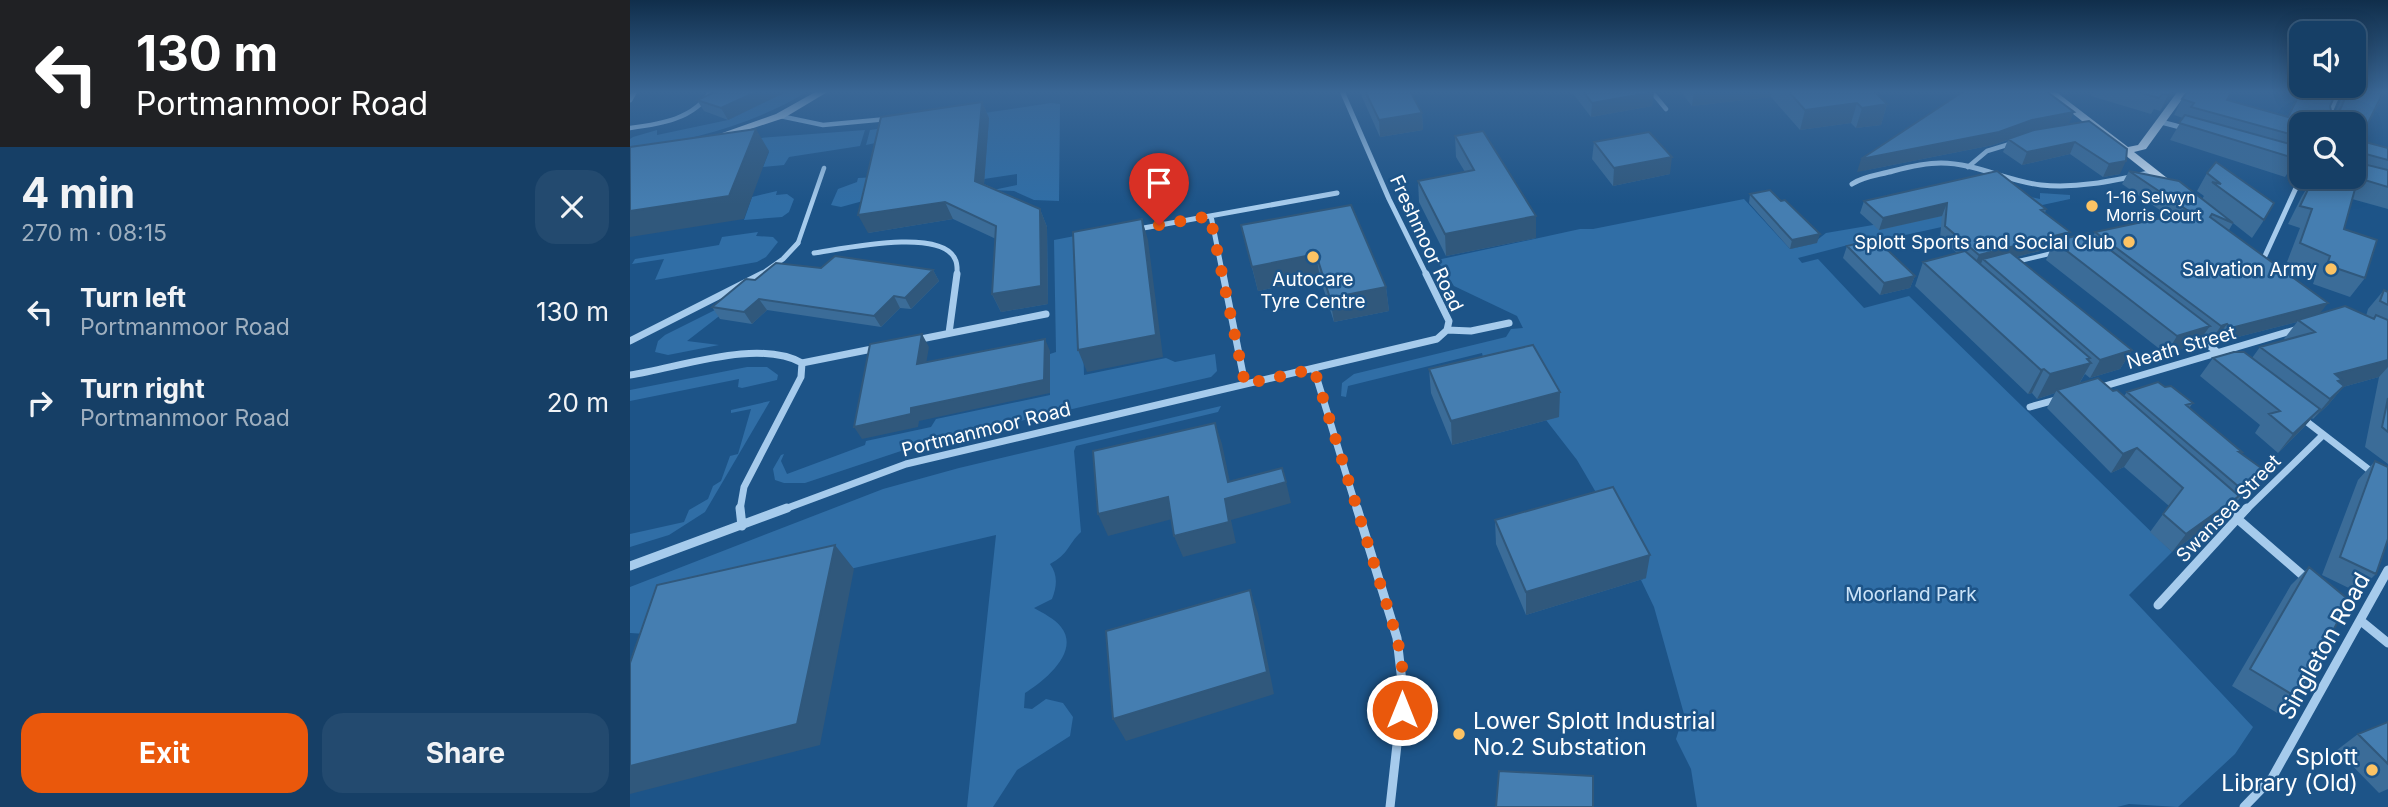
<!DOCTYPE html>
<html lang="en">
<head>
<meta charset="utf-8">
<style>
  :root { --surface:#163f66; --page:#234a6f; --text:#f1f3f6; --muted:#9eafbf; --line:#35587a; --accent:#ea580c }
  body { margin:0; font-family:Inter,sans-serif; background:var(--page); color:var(--text); height:100vh; display:flex; flex-direction:column; font-size:26px; white-space:nowrap }
  * { box-sizing:border-box; margin:0 }
  p { font-size:23px; color:var(--muted) }
  .icon { flex:none; width:38px; height:38px; fill:none; stroke:currentColor; stroke-width:2; stroke-linecap:round; stroke-linejoin:round }
  .map { position:relative; flex:1; overflow:hidden }
  .details { display:flex; flex-direction:column; background:var(--surface); width:630px }
  .details>* { flex:none }
  .top-card { background:#202124; color:#fff; overflow:hidden }
  .fabs { position:absolute; left:1659px; top:21px; display:grid; gap:14px }
  .fabs a { display:grid; place-items:center; width:77px; height:77px; border-radius:14px; background:var(--surface); box-shadow:0 4px 18px #0003,0 0 0 2px var(--line); font-size:35px }
  .pin { position:absolute; display:grid; place-items:center; width:60px; height:60px; color:#fff; margin:-72px -30px; border-radius:50% 50% 50% 0; rotate:-45deg; box-shadow:0 0 7px #0007 }
  .pin .icon { rotate:45deg }
  .me { position:absolute; width:77px; margin:-38px; rotate:0deg; stroke-linejoin:round; filter:drop-shadow(0 0 5px #0008) }
  .turn { display:flex; align-items:center; gap:24px; height:147px; padding:0 21px; font-size:32px }
  .turn .icon { width:91px; height:91px; stroke-width:2.5 }
  .turn b { display:block; font-size:49px; line-height:60px }
  .round { display:grid; place-items:center; flex:none; width:74px; height:74px; border-radius:21px; background:var(--page) }
  .headline { display:flex; align-items:center; justify-content:space-between; height:119px; padding:0 21px }
  h1 { font-size:42px; font-weight:700; line-height:52px }
  .cta { display:flex; gap:14px; margin-top:auto; padding:14px 21px }
  .cta a { flex:1; height:80px; border-radius:21px; background:var(--accent); color:#fff; font-size:28px; font-weight:700; line-height:80px; text-align:center }
  .cta a+a { background:var(--page); color:var(--text) }
  ul { padding:0; list-style:none }
  li { display:flex; align-items:center; gap:21px; height:91px; padding:0 21px }
  li div { flex:1 }
  li b { display:block; font-size:26px }
  li em { font-style:normal }
  main { display:flex; flex:1; min-height:0 }
  .map>svg:first-child { display:block }
  .green { fill:#306ea6 }
  .lines { fill:none; stroke-linecap:round; stroke-linejoin:round }
  .lane { stroke:#a6cbec; stroke-width:4.5 }
  .street-far2 { stroke:#a6cbec; stroke-width:5 }
  .street-far1 { stroke:#a6cbec; stroke-width:7 }
  .street { stroke:#a6cbec; stroke-width:9 }
  .secondary { fill:#d2e6f9; fill-rule:evenodd }
  .wall { fill:#3b6c98 }
  .shaded-wall { fill:#30587c }
  .building { fill:#457eb1; stroke:#30587c; stroke-width:2 }
  .route { stroke:#ea580c; stroke-width:12; stroke-dasharray:0 21.6 }
  .poi-dot { fill:#fcc364; stroke:#1d5488; stroke-width:2.5 }
  .labels { text-anchor:middle; stroke-width:5; stroke-linejoin:round; paint-order:stroke }
  .far-poi-label { font-size:16px; fill:#fff; stroke:#1d5488; text-anchor:start }
  .poi-label { font-size:19px; fill:#fff; stroke:#1d5488; text-anchor:end }
  .street-label { font-size:19px; fill:#fff; stroke:#1d5488 }
  .park-label { font-size:19px; fill:#cbe3f8; stroke:#1d5488 }
  .near-street-label { font-size:23px; fill:#fff; stroke:#1d5488 }
  .near-poi-label { font-size:23px; fill:#fff; stroke:#1d5488; text-anchor:start }
</style>
</head>
<body>
<main>
<section class="details">
<div class="top-card">
<div class="turn"><svg class="icon" aria-label="left" viewBox="0 0 24 24"><path d="M17 20v-9H6M10 6l-5 5 5 5"/></svg><div><b>130 m</b>Portmanmoor Road</div></div>
</div>
<div class="headline"><div><h1>4 min</h1><p>270 m · 08:15</p></div><a class="round"><svg class="icon" aria-label="close" viewBox="0 0 24 24"><path d="M6 6l12 12M18 6L6 18"/></svg></a></div>
<ul>
<li><svg class="icon" aria-label="left" viewBox="0 0 24 24"><path d="M17 20v-9H6M10 6l-5 5 5 5"/></svg><div><b>Turn left</b><p>Portmanmoor Road</p></div><em>130 m</em></li>
<li><svg class="icon" aria-label="right" viewBox="0 0 24 24"><path d="M7 20v-9h11M14 6l5 5-5 5"/></svg><div><b>Turn right</b><p>Portmanmoor Road</p></div><em>20 m</em></li>
</ul>
<div class="cta"><a>Exit</a><a>Share</a></div>
</section>
<div class="map">
<svg width="1758" height="807" viewBox="0 0 1758 807">
  <rect width="100%" height="100%" fill="#1d5488"/>
  <!-- green -->
  <path class="green" d="M158,91H178C124,125 62,139 0,151V139L3,137L27,130V135L98,120Z
    M421,103L430,104L429,201L404,200L384,191L363,190L387,185V174L354,179L359,119L236,145L240,130Z
    M235,130L230,146L159,157L154,165L133,167L139,152L117,139Z
    M249,177L244,198L211,207L201,205L208,189L227,182L228,178Z
    M147,191L146,195L157,194L164,199L159,212L152,217L114,220L122,197Z
    M1376,192L1410,199V193L1440,195V199L1257,239L1261,247L1258,252L1218,245L1168,258L1172,263L1188,259L1234,308L1279,296L1542,552L1499,595L1623,727L1605,754L1548,807L1499,804L1487,807H1067L1061,769L1046,739L1054,714L1024,607L1011,580L1016,578L947,460L916,420L928,417L853,357L852,353L718,386L716,397L711,396L712,383L724,374L876,337L881,329L893,328L887,316L824,286L807,260L950,229H963L1114,199L1160,249L1182,244L1196,233L1243,225Z
    M128,232L126,236L143,237L148,242L136,257L127,262L25,280L34,259L2,264L5,259L89,245L92,237Z
    M450,235L454,375L536,358L545,362L585,354L587,371L581,377L295,443L175,483H154L145,480L143,469L151,455L154,454L151,461L157,474L235,445L236,441L301,427L306,419L420,395V354L426,352L424,240Z
    M119,293L57,341L89,345L38,355L25,352L28,341L35,335Z
    M117,367H137L148,375L147,380L112,388L108,387L109,379L0,401V390Z
    M140,401L75,512L39,535L0,547V534L54,522L59,510L78,499L83,486L91,481L100,456L108,454L121,409L101,413V410Z
    M591,406L588,412L446,446L444,451L451,532C438,544 439,554 420,564C428,575 427,586 422,599L404,608C413,613 425,619 431,627C451,652 413,682 395,693L394,708L402,709L416,699L433,703L443,717L440,736L387,770L363,807H337L366,535L52,608L17,634L0,633V587L253,489L329,468Z"/>
  <g class="lines">
    <!-- lane -->
    <path class="lane" d="M1021,91L1036,109
      M150,116L193,125L257,119
      M0,128C31,124 64,119 81,91
      M1338,167L1357,151L1380,144
      M168,243L194,168
      M1385,262L1423,253"/>
    <!-- street-far2 -->
    <path class="street-far2" d="M712,91L759,199L797,276
      M0,100L5,91
      M1531,122L1554,128
      M1695,124L1709,91
      M1222,184C1234,176 1249,175 1263,171C1278,167 1295,163 1311,163C1345,163 1377,181 1411,185C1449,189 1486,180 1523,172
      M581,216L593,276
      M508,229L707,193
      M184,253C212,249 311,227 325,259C328,264 327,271 327,276
      M1634,258L1671,177
      M129,276L153,259L168,243"/>
    <!-- street-far1 -->
    <path class="street-far1" d="M593,274L615,384
      M796,274L819,321L817,330
      M319,333L327,274
      M1564,334L1599,361
      M286,340L416,314
      M0,341L132,274
      M172,363L247,348
      M684,369L727,510
      M0,375C48,368 128,338 172,363L171,377L114,487L110,510
      M1468,388L1668,329
      M1400,407L1429,399
      M1672,418L1738,469
      M1592,505L1597,510
      M152,510L276,464L807,339L817,330L841,331L879,323
      M1616,510L1693,435"/>
    <!-- street -->
    <path class="street" d="M110,508L112,526
      M727,508L767,638L773,691L760,807
      M1595,508L1678,580
      M0,566L157,508
      M1528,605L1617,508
      M1731,621L1758,643
      M1614,807L1642,778L1758,570"/>
    <!-- secondary -->
    <path class="secondary" d="M187,91H199L154,118L90,139L81,137L146,114Z
      M1414,91H1425L1498,147L1508,145L1548,91H1558L1516,149L1504,152L1546,185V189H1538Z"/>
  </g>
  <!-- wall -->
  <path class="wall" d="M79,91H158L98,120L74,111L67,100L81,94Z
    M731,91H780L792,113L793,130L750,137L732,97Z
    M941,91H1023L1024,92L1022,106L961,117Z
    M1050,91H1244L1257,104L1251,125L1226,128L1221,123L1170,130L1141,97L1062,106Z
    M1463,91H1545L1530,111L1524,109L1521,114L1461,96Z
    M1558,91H1603L1597,100L1657,117L1670,91H1707L1700,106L1701,111L1705,113L1714,93L1713,91H1754L1735,129L1727,140L1758,148V209L1722,199L1714,229L1735,278L1720,297L1683,284L1686,275L1657,262L1670,228L1658,224L1672,196L1684,177L1689,179L1690,177H1724V124H1671V153H1670L1655,177L1540,140L1553,118L1544,115L1552,99Z
    M352,102L359,118L354,184L410,209L417,227L418,304L371,312L362,294L366,239L323,219L238,233Z
    M1439,124L1490,174L1473,177L1440,154L1392,165L1373,152L1378,140L1363,145L1227,172Z
    M825,136L906,238L816,256L789,202L788,181L835,172L826,157Z
    M964,142L1040,174L983,186L962,159Z
    M1586,162L1634,220L1622,238L1603,223L1599,230L1690,313L1736,316L1738,309L1754,290L1758,292V464L1735,447L1749,377L1713,387L1698,405L1683,419L1682,418L1674,427L1648,453L1625,433L1630,425L1570,376L1583,358H1622L1630,347L1655,340L1654,339L1667,322L1592,341L1587,338L1581,340L1574,334L1567,344L1536,354L1416,260L1421,248L1386,257L1502,350L1490,369L1460,378L1455,374L1449,384L1483,391L1494,396L1497,392L1535,387L1563,403L1559,408L1610,453L1634,470L1605,504L1603,503L1594,514L1542,552L1520,532L1539,506L1494,467L1481,473L1417,408L1425,393L1407,399L1402,393L1398,394L1285,286L1293,262L1327,253L1310,238L1312,216L1249,230L1230,213L1234,201L1416,209L1415,213L1437,238L1463,237L1465,232L1540,217L1492,184L1499,171L1572,199L1574,196L1567,191L1577,173Z
    M1120,194L1187,243L1160,249L1119,203Z
    M611,225L756,287L759,311L704,322L690,278L628,291Z
    M1217,246L1285,276L1280,288L1250,295L1213,258Z
    M191,268L303,270L309,281L281,309L270,308L251,327L137,310L122,324L90,319L82,307L125,280Z
    M799,369L930,392L929,417L822,445L801,393Z
    M1745,461L1746,574L1727,592L1692,575L1728,480Z
    M865,520L1016,578L896,615L866,544Z
    M1679,567L1668,698L1649,714L1602,686L1661,585Z
    M1758,722V789L1749,793L1707,750L1728,734Z"/>
  <!-- shaded-wall -->
  <path class="shaded-wall" d="M128,91H158L98,120L91,108Z
    M1064,91H1142L1141,97L1062,106Z
    M1541,91H1545L1530,111L1538,95Z
    M1024,92L1022,106L961,117L962,103Z
    M352,102L359,118L353,198L345,181Z
    M1227,103L1221,123L1170,130L1175,110Z
    M1257,104L1251,125L1226,128L1232,108Z
    M1444,112L1438,126L1397,133L1363,145L1227,172L1231,159L1402,120Z
    M792,113L793,130L750,137L749,120Z
    M126,129L139,151L114,219L0,237V211Z
    M1445,142L1440,154L1392,165L1397,152Z
    M1042,157L1040,174L983,186L984,168Z
    M1496,161L1490,174L1473,177L1479,164Z
    M315,202L323,219L238,233L228,215Z
    M1317,203L1312,216L1249,230L1253,218Z
    M410,209L417,227L418,304L371,312L362,294Z
    M906,216V238L816,256L815,234Z
    M512,219L518,240L533,357L457,372L448,350Z
    M1440,232L1434,245L1424,241L1421,248L1358,264L1353,259L1350,266L1343,268L1349,255Z
    M1190,234L1187,243L1160,249L1162,240Z
    M686,254L690,278L628,291L622,267Z
    M303,270L309,281L281,309L275,298Z
    M1285,276L1280,288L1250,295L1254,283Z
    M756,287L759,311L704,322L700,298Z
    M264,296L270,308L251,327L244,316Z
    M129,299L137,310L122,324L114,312Z
    M1698,303L1688,316L1668,320L1667,322L1592,341L1601,328Z
    M1597,324L1587,338L1581,340L1591,326Z
    M1580,326L1567,344L1536,354L1547,336Z
    M292,334L299,347L294,376L287,364Z
    M415,339L420,351V393L289,421L288,427L232,439L224,427L281,408Z
    M1502,350L1490,369L1460,378L1470,360Z
    M1460,358L1457,364L1461,363L1447,387L1427,390L1425,393L1407,399L1420,374Z
    M1758,360V367L1749,377L1713,387L1698,405L1683,419L1700,399L1705,374Z
    M1414,369L1402,393L1398,394L1411,370Z
    M930,392L929,417L822,445L821,421Z
    M1690,409L1674,427L1648,453L1663,434Z
    M585,423L592,444L603,496L656,482L661,503L601,520L606,543L553,557L544,536L595,499L598,482Z
    M1507,448L1494,467L1481,473L1493,454Z
    M1609,496L1594,514L1542,552L1556,534Z
    M538,497L546,518L478,536L468,514Z
    M205,545L224,569L190,745L0,794V766Z
    M1020,555L1016,578L896,615V592Z
    M620,590L628,613L644,694L496,741L483,719Z"/>
  <!-- building -->
  <path class="building" d="M83,91H128L91,108L67,100L85,92Z
    M735,91H780L792,113L749,120Z
    M953,91H1023L1024,92L962,103Z
    M1158,91H1244L1257,104L1232,108L1227,103L1175,110Z
    M1334,91H1416L1444,112L1402,120L1369,132L1231,159Z
    M1505,91H1541L1538,95L1532,94L1529,98Z
    M1558,91H1602L1597,100L1658,117L1671,91H1707L1700,106L1701,111L1705,113L1710,110L1718,91H1754L1735,129L1724,126V124H1717L1694,117L1691,124H1671V137L1561,107L1564,103L1552,99Z
    M352,102L345,181L410,209L411,286L362,294L366,226L315,202L228,215L251,117Z
    M1555,115L1671,147V150L1667,159L1549,123Z
    M1459,121L1497,149L1496,161L1479,164L1445,142L1397,152L1378,139L1404,130Z
    M126,129L99,196L0,211V147Z
    M853,131L906,216L815,234L788,181L844,170L825,136Z
    M1019,132L1042,157L984,168L964,142Z
    M1724,139L1758,148V160L1736,154L1732,155L1730,159L1733,164L1758,170V187L1728,178L1714,229L1747,240L1735,278L1697,265L1700,256L1670,243L1682,209L1670,206L1684,177L1695,181L1697,177H1724Z
    M1586,162L1644,203L1634,220L1582,182L1591,184L1577,173Z
    M1367,171L1416,209L1411,210L1440,232L1349,255L1315,226L1317,203L1253,218L1234,201Z
    M1499,171L1549,181L1603,223L1582,214L1580,217L1698,303L1601,328L1597,324L1591,326L1465,232L1560,212Z
    M1140,190L1151,201L1155,200L1190,234L1162,240L1120,194Z
    M721,205L756,287L700,298L686,254L622,267L611,225Z
    M512,219L526,335L448,350L443,232Z
    M1458,233L1580,326L1547,336L1424,241Z
    M1246,239L1285,276L1254,283L1217,246Z
    M1335,251L1460,358L1457,359L1461,363L1420,374L1414,369L1411,370L1293,262Z
    M1380,252L1502,350L1470,360L1353,259Z
    M205,256L303,270L275,298L264,296L244,316L129,299L114,312L82,307L116,279L125,280L146,263L191,268Z
    M1754,290L1758,292V305L1750,301Z
    M1715,306L1744,319L1746,315L1758,320V360L1705,374L1712,380L1708,381L1714,386L1700,399L1630,347L1685,332L1668,320Z
    M292,334L287,364L415,339L414,380L281,408V414L224,427L240,344Z
    M903,345L930,392L821,421L799,369Z
    M1604,352H1614L1690,409L1663,434L1639,414L1650,411L1583,358Z
    M1468,378L1483,391L1487,390L1609,496L1556,534L1533,514L1553,488L1507,448L1493,454L1427,390Z
    M1528,382L1535,387L1541,386L1563,403L1556,405L1612,452H1609L1634,470L1615,492L1497,392Z
    M1758,398V432L1752,427Z
    M585,423L598,482L652,468L656,482L595,499L599,522L544,536L538,497L468,514L463,451Z
    M1745,461L1758,467V539L1746,574L1710,557Z
    M983,487L1020,555L896,592L865,520Z
    M205,545L167,724L0,766V663L27,585Z
    M1679,567L1719,600L1668,698L1620,669Z
    M620,590L637,672L483,719L476,631Z
    M1758,722V764L1728,734Z
    M869,771L963,776V807H866Z"/>
  <!-- sky -->
  <linearGradient id="sky" x2="0" y2="1"><stop stop-color="#102e4b"/><stop offset="0.45" stop-color="#3a6796"/><stop offset="1" stop-color="#3a6796" stop-opacity="0"/></linearGradient>
  <rect width="1758" height="204" fill="url(#sky)"/>
  <g class="lines">
    <!-- route -->
    <path class="route" d="M529,225L580,216L615,384L684,369L767,638L772,662V710"/>
  </g>
  <!-- markers -->
  <g class="poi-dot">
    <circle cx="1462" cy="206" r="7"/>
    <circle cx="1499" cy="242" r="7"/>
    <circle cx="683" cy="257" r="7"/>
    <circle cx="1701" cy="269" r="7"/>
    <circle cx="829" cy="734" r="7"/>
    <circle cx="1742" cy="770" r="7"/>
  </g>
  <g class="labels">
    <!-- far-poi labels -->
    <g class="far-poi-label">
      <text x="1476" y="203">1-16 Selwyn<tspan x="1476" dy="18">Morris Court</tspan></text>
    </g>
    <!-- poi labels -->
    <g class="poi-label">
      <text x="1485" y="249">Splott Sports and Social Club</text>
      <text x="1687" y="276">Salvation Army</text>
      <text x="683" y="286" text-anchor="middle">Autocare<tspan x="683" dy="22">Tyre Centre</tspan></text>
    </g>
    <!-- street labels -->
    <g class="street-label">
      <text transform="translate(797 243) rotate(65)" y="7">Freshmoor Road</text>
      <text transform="translate(1551 347) rotate(-16)" y="7">Neath Street</text>
      <text transform="translate(356 429) rotate(-14)" y="7">Portmanmoor Road</text>
      <text transform="translate(1598 508) rotate(-46)" y="7">Swansea Street</text>
    </g>
    <!-- park labels -->
    <g class="park-label">
      <text x="1281" y="601">Moorland Park</text>
    </g>
    <!-- near-street labels -->
    <g class="near-street-label">
      <text transform="translate(1694 646) rotate(-61)" y="8">Singleton Road</text>
    </g>
    <!-- near-poi labels -->
    <g class="near-poi-label">
      <text x="843" y="729">Lower Splott Industrial<tspan x="843" dy="26">No.2 Substation</tspan></text>
      <text x="1728" y="765" text-anchor="end">Splott<tspan x="1728" dy="26">Library (Old)</tspan></text>
    </g>
  </g>
</svg>
<div class="fabs">
<a><svg class="icon" aria-label="sound" viewBox="0 0 24 24"><path d="M4 9h4l5-4v14l-5-4H4zM17 9q2 3 0 6"/></svg></a>
<a><svg class="icon" aria-label="search" viewBox="0 0 24 24"><circle cx="10" cy="10" r="6"/><path d="M15 15l6 6"/></svg></a>
</div>
<div class="pin" style="left:529px;top:225px;background:#d93025"><svg class="icon" aria-label="arrive" viewBox="0 0 24 24"><path d="M6 21V4h12l-3 4 3 4H6"/></svg></div>
<svg class="me" style="left:772px;top:710px" viewBox="-20 -20 40 40"><circle r="17" fill="#ea580c" stroke="#fff" stroke-width="3"/><path d="M0-11L8 9 0 5-8 9z" fill="#fff"/></svg>
</div>
</main>
</body>
</html>
